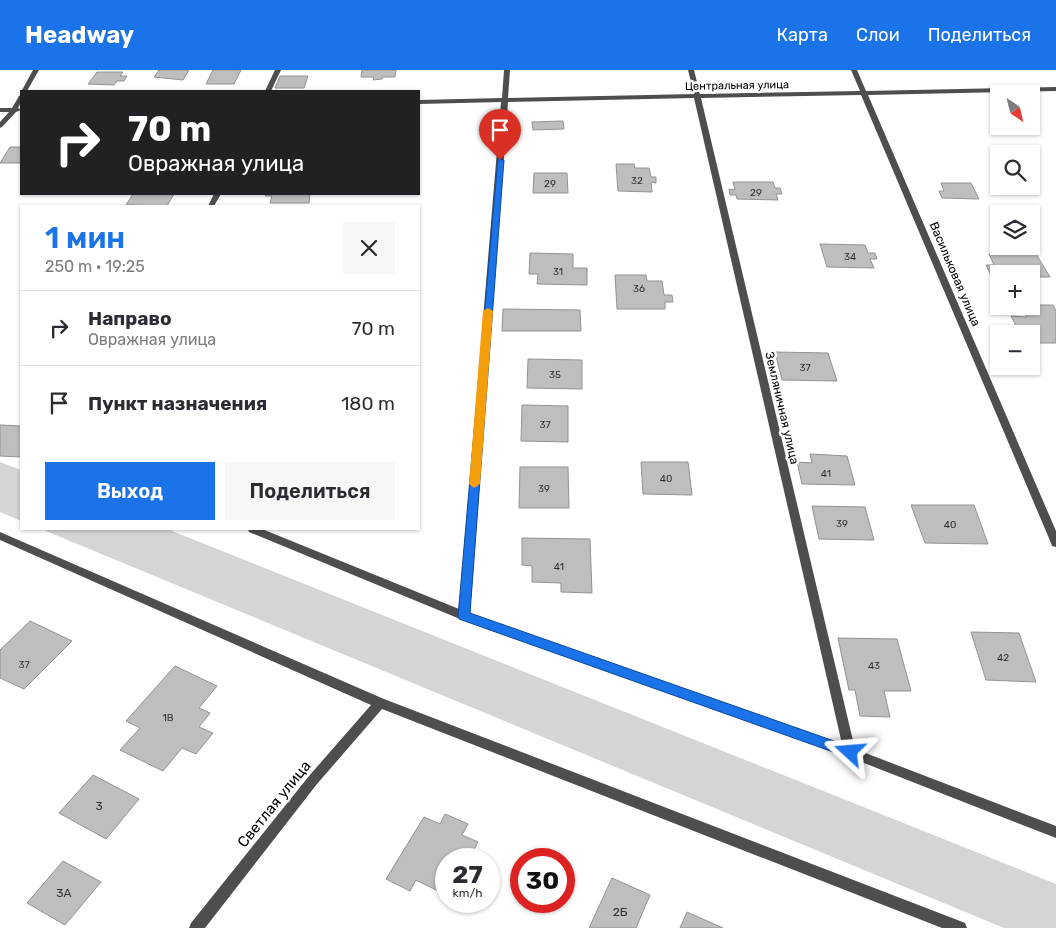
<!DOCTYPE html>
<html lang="ru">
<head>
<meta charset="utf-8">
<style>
  :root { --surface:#fff; --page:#f7f7f7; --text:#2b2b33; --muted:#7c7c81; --line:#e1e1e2; --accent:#1a73e8 }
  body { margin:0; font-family:Rubik,sans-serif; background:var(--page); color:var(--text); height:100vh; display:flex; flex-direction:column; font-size:19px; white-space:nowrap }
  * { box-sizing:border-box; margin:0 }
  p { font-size:16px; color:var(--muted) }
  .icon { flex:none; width:28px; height:28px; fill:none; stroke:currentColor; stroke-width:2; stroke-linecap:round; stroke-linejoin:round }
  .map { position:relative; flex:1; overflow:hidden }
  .drawer { position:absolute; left:20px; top:135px; width:400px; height:325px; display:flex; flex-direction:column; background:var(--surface); border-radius:0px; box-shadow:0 1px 4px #0004 }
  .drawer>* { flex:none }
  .hud { position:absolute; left:20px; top:20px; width:400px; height:105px; border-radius:0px; box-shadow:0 1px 4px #0004; background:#202124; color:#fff; overflow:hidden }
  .needle { width:32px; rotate:145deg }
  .buttons { position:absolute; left:990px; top:15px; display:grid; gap:10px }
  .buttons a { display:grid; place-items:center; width:50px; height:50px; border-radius:0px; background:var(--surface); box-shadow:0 1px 4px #0004; font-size:25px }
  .speed { position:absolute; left:435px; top:778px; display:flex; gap:10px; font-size:25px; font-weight:700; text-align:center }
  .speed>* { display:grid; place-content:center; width:65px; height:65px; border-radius:50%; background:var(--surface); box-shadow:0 1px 4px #0004; line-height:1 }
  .speed small { font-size:12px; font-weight:400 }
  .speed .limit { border:8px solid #d22; background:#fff; color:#111 }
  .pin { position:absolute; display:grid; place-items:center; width:42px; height:42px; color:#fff; margin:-51px -21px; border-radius:50% 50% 50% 0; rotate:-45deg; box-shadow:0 0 5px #0007 }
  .pin .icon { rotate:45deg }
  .me { position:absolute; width:55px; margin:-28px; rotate:289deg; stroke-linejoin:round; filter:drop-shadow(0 0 4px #0008) }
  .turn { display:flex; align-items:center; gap:18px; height:105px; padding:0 25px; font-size:22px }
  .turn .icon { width:65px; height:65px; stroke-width:2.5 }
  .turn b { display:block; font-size:35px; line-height:42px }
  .round { display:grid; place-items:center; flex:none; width:52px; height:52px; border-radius:0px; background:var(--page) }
  .headline { display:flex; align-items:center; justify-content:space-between; height:85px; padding:0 25px }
  h1 { font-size:30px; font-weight:600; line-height:38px; color:var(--accent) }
  .button { display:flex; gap:10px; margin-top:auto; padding:10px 25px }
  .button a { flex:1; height:58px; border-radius:0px; background:var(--accent); color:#fff; font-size:20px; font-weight:600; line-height:58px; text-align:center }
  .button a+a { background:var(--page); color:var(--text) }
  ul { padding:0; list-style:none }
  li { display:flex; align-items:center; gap:15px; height:75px; padding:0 25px; border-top:1px solid var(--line) }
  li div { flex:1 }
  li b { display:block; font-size:19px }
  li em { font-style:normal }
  header { display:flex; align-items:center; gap:30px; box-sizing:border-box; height:70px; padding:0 25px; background:var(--accent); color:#fff }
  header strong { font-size:24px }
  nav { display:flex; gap:28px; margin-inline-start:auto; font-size:18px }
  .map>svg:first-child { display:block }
  .green { fill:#d5d5d5 }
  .building { fill:#bebebe; stroke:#929292 }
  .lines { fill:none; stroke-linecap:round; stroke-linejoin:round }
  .street { fill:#4e4e4e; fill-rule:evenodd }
  .route { fill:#1a73e8; stroke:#114b97 }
  .slow { fill:#f59e0b }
  .labels { text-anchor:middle; stroke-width:5; stroke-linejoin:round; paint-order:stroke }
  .number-label { font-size:10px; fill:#303030 }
  .far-street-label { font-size:11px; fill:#000; stroke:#fff }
  .street-label { font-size:12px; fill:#000; stroke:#fff }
  .near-number-label { font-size:12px; fill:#303030 }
  .near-street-label { font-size:15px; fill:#000; stroke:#fff }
</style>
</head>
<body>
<header>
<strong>Headway</strong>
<nav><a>Карта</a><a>Слои</a><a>Поделиться</a></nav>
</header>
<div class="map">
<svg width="1056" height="858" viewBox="0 0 1056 858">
  <rect width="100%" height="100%" fill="#fff"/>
  <!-- green -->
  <path class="green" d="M0,392L21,400V451L0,442Z
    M41,459H167L1056,814V858H1004Z"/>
  <!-- building -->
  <path class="building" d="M159,0H189L183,10L154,7Z
    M213,0H241L234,14H206Z
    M362,0H396L395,7H383L382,9L373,10L374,7H361Z
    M97,2H123L120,6H127L124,11H117L114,15L88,14Z
    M280,6H308L304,18H275Z
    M563,51L564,59L533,60L532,52Z
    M10,77H21V93H0Z
    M616,94H634L635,98H649L651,107H656V113L651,112L652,122L618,121Z
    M534,103H567L568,123H533Z
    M733,112H773L775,118H780L782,124H776L778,130L737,129L736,125H730L729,119L735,120Z
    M941,113H971L979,129L942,128L939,121H944Z
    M133,124H174L167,136L126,135Z
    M266,124H310L309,133H270L272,126H265Z
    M820,174L865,175L868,183H875L877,189H870L874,198L827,197Z
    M530,183L573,184V198H587V215L537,214L538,204H529Z
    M989,184H1036L1050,207H1033L1039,218H1031V204H999V207H992L986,195H994Z
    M615,205H646L647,211H662L664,225H672L673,232H665V239H617Z
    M1031,235H1053L1056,241V273H1031V264H1020L1011,246L1027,247L1022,236Z
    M503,239L580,240L581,261H502Z
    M775,282L828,283L837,311L782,310Z
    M528,289L582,290V319L527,318Z
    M522,335L568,336V372L521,371Z
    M0,355L21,356V387L0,386Z
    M810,384L847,386L855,415L802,414L797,392L812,393Z
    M641,392H688L692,425L643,424Z
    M520,397H568L569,438H519Z
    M911,435H974L988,474L925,473Z
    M812,436L865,437L874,470L819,469Z
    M522,468L590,469L592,523L561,522V513L532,512V496L522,495Z
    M30,551L72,571L24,619L0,608V580Z
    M971,562L1019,563L1036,612L986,610Z
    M838,568L897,569L911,621H884L890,647L860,646L855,620H849Z
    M175,596L217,616L199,638L210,643L199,657L213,663L196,684L182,678L163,701L120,680L140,658L126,651Z
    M93,705L139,729L106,769L59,743Z
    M445,744L468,754L462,765L478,772L469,789H446V825L416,810L410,821L386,809L424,747L440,754Z
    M63,791L101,812L65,855L27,833Z
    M612,808L650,825L636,858H589Z
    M687,842L723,858H680Z"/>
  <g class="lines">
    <!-- street -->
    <path class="street" d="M33,0H39L27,21L21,22Z
      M275,0H281L271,21H265Z
      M504,0H510L508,28L694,24L688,0H694L700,24L860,21L851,0H857L866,21L1056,17V21L868,25L1056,461V477L1052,476L1051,473L861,25L701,28L855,679L1056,756V768L846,686L460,549L249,462L248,459H262L459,539L501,32L419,34V30L502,28ZM694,28L842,674L470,544L508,32Z
      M21,25V32L18,38L21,40L16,42L2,57L0,58V52L9,42H0V38H12L19,26Z
      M214,124H221L214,136H208Z
      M0,462L384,629L960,851L965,853L967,858H942L382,639L317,714L205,858H189L191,853L309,706L371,635L0,470Z"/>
  </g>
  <!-- route -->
  <path class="route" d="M498,88L504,90L470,543L854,678L857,682L854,687L850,688L459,549L458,546Z"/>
  <!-- slow -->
  <path class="slow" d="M488,238L493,241L480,414L474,418L469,414L483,241Z"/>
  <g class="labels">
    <!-- number labels -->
    <g class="number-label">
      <text x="637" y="114">32</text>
      <text x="550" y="117">29</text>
      <text x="756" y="126">29</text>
      <text x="850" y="190">34</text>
      <text x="558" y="205">31</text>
      <text x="639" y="222">36</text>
      <text x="805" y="301">37</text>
      <text x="555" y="308">35</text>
      <text x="545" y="358">37</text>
      <text x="826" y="407">41</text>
      <text x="666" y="412">40</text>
      <text x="544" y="422">39</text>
      <text x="842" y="457">39</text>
      <text x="950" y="458">40</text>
      <text x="559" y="500">41</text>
      <text x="1003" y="591">42</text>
      <text x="24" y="598">37</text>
      <text x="874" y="599">43</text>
      <text x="168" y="651">1В</text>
    </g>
    <!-- far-street labels -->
    <g class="far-street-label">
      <text transform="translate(737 15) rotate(-1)" y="4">Центральная улица</text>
    </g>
    <!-- street labels -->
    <g class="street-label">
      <text transform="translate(955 204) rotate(67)" y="4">Васильковая улица</text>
      <text transform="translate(782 338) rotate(77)" y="4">Земляничная улица</text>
    </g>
    <!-- near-number labels -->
    <g class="near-number-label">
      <text x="99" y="740">3</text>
      <text x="64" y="827">3А</text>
      <text x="620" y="846">2Б</text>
    </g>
    <!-- near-street labels -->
    <g class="near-street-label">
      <text transform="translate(274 734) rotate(-51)" y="5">Светлая улица</text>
    </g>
  </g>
</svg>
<div class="buttons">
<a><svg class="needle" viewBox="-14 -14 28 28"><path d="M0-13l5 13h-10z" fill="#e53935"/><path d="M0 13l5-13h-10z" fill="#7c7c81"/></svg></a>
<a><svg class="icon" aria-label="search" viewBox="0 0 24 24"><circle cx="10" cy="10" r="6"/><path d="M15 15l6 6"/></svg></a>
<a><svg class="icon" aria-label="layers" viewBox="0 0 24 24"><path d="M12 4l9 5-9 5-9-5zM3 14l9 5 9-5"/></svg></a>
<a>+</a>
<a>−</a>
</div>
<div class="speed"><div>27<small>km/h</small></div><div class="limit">30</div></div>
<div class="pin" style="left:500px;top:90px;background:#d93025"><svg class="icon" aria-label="arrive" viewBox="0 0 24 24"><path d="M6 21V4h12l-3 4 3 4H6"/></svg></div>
<svg class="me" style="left:850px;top:682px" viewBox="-20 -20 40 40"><path d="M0-17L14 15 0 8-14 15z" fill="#1a73e8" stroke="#fff" stroke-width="4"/></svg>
<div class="hud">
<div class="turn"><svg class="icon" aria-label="right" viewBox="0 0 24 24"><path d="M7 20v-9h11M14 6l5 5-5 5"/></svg><div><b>70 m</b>Овражная улица</div></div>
</div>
<section class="drawer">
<div class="headline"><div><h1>1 мин</h1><p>250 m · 19:25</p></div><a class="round"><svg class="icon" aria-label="close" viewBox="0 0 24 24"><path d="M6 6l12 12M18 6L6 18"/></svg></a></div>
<ul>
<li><svg class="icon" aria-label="right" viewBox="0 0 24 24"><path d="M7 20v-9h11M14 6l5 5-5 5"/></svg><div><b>Направо</b><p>Овражная улица</p></div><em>70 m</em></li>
<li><svg class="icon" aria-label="arrive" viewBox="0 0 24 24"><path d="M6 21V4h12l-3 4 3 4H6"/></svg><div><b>Пункт назначения</b></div><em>180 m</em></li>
</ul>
<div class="button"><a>Выход</a><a>Поделиться</a></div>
</section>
</div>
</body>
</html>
